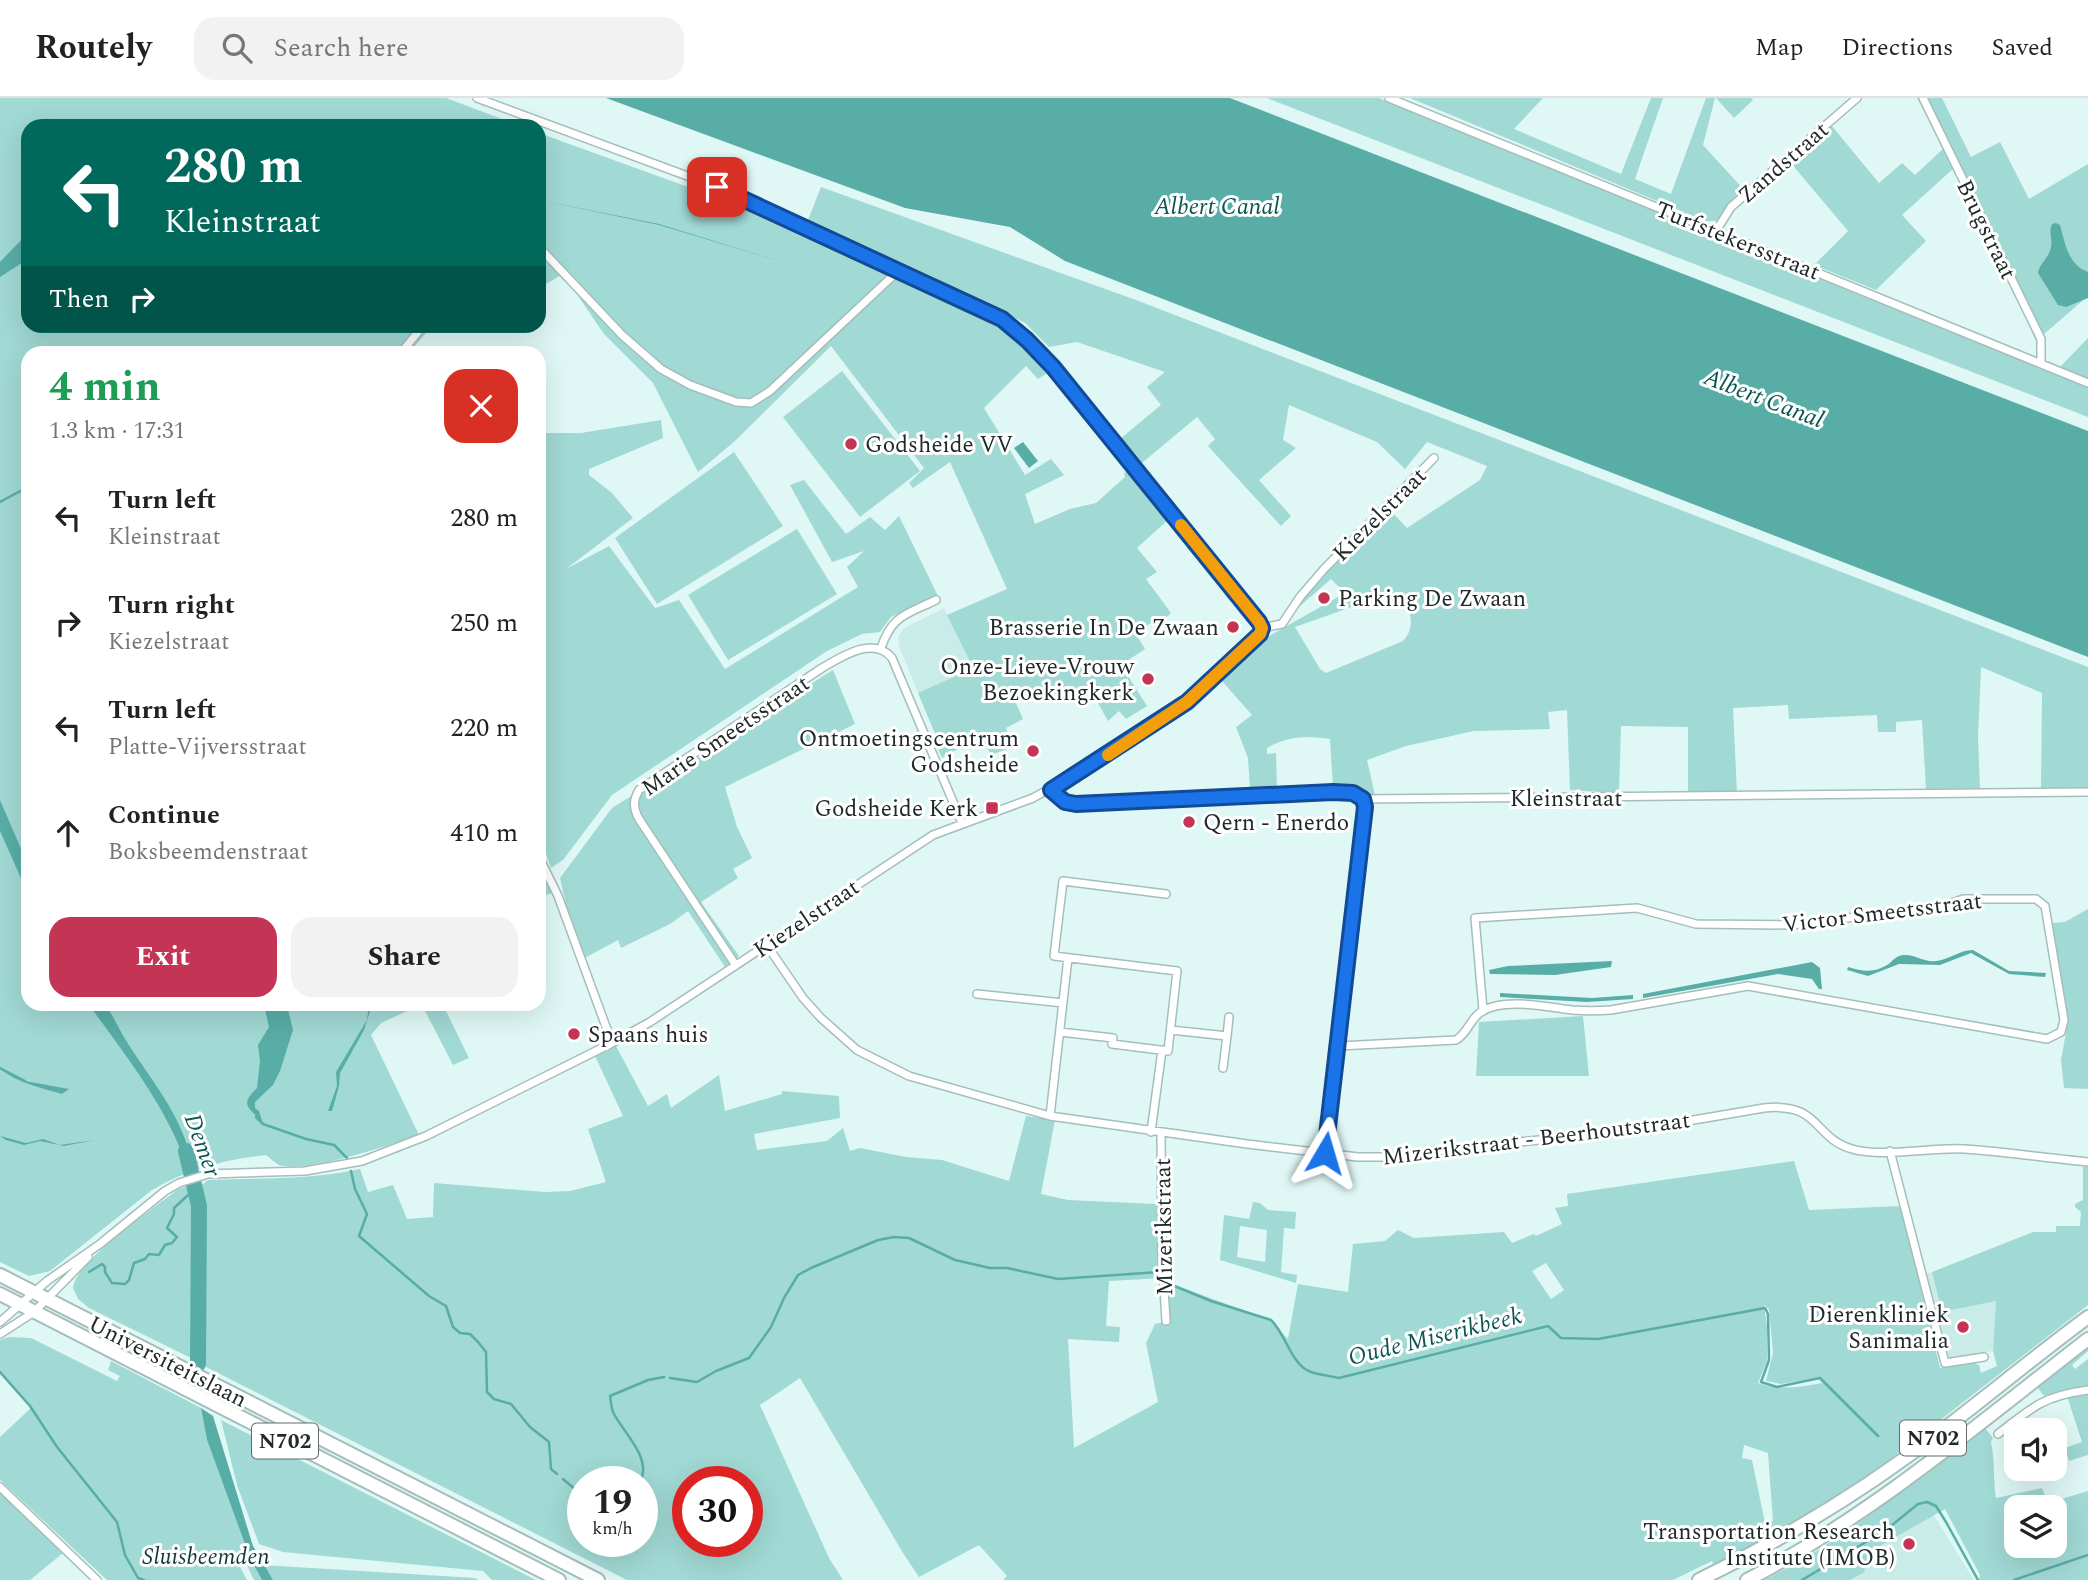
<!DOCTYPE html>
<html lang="en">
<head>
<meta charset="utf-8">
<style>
  :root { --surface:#fff; --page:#f2f2f2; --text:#222; --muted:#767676; --line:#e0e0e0; --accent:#c43454 }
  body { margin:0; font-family:Spectral,serif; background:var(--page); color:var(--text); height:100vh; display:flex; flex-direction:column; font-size:26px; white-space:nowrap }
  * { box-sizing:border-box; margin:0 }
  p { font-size:23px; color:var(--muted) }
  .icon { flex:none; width:38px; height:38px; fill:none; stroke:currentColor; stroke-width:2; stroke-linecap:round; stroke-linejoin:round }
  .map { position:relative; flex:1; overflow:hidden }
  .panel { position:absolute; left:21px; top:248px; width:525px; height:665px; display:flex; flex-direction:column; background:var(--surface); border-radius:21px; box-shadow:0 7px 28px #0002 }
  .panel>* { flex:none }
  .hud { position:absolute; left:21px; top:21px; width:525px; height:214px; border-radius:21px; box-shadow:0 7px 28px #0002; background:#00695c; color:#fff; overflow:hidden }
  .fabs { position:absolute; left:2004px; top:1320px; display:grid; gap:14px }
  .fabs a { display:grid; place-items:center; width:63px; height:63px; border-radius:14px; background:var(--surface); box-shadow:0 7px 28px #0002; font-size:35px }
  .speed { position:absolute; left:567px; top:1368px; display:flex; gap:14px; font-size:35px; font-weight:700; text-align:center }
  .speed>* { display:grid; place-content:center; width:91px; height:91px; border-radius:50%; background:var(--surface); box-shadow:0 7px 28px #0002; line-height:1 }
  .speed small { font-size:18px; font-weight:400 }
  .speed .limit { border:10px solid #d22; background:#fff; color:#111 }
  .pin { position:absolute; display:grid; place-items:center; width:60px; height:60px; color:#fff; margin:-30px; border-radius:14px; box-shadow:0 4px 10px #0006 }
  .me { position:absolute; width:77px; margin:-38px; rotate:7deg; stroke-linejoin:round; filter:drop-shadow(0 0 5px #0008) }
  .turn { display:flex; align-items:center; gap:24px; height:147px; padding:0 28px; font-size:32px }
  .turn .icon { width:91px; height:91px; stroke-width:2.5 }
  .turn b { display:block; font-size:49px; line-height:60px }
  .then { display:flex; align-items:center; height:66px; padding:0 28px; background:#0003; gap:14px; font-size:26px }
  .round { display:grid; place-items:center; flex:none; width:74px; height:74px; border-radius:21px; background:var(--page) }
  .headline { display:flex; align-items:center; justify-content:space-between; height:119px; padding:0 28px }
  h1 { font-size:42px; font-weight:700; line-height:52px; color:#1e9e55 }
  .cta { display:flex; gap:14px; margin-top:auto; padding:14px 28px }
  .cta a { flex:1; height:80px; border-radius:21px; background:var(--accent); color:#fff; font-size:28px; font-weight:700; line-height:80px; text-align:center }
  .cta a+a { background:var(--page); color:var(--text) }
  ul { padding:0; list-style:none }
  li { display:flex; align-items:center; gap:21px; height:105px; padding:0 28px }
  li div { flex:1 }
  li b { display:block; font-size:26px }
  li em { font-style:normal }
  header { display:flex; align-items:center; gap:42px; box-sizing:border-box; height:98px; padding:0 35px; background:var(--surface); border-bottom:2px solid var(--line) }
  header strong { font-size:33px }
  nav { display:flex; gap:38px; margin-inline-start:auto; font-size:24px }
  .search { width:490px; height:63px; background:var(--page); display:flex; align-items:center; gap:18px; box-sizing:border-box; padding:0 24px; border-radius:21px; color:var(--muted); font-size:26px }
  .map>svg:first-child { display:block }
  .built { fill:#caece9 }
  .green { fill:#a1d9d4; fill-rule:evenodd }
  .water { fill:#59ada7 }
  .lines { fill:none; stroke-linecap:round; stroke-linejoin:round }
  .stream { stroke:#59ada7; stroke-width:2.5 }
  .river { stroke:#59ada7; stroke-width:16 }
  .minor-casing { stroke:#a5bebb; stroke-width:10 }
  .trunk-casing { stroke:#a5bebb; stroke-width:16 }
  .minor { stroke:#fff; stroke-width:7 }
  .trunk { stroke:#fff; stroke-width:12 }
  .route-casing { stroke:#114b97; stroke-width:18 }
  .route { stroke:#1a73e8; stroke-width:12 }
  .slow { stroke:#f59e0b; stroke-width:12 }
  .poi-dot { fill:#c43454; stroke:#fff; stroke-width:2.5 }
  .labels { text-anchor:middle; stroke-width:6; stroke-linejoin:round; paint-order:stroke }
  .shield { fill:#fff; stroke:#636a69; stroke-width:2 }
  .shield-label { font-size:21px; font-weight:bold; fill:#202a29 }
  .street-label { font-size:23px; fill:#202a29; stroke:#fff }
  .poi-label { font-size:23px; fill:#202a29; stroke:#fff; text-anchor:end }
  .park-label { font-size:23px; font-style:italic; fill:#103936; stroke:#fff }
  .water-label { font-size:24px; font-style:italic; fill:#0b5652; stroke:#fff }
</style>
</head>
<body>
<header>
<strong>Routely</strong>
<div class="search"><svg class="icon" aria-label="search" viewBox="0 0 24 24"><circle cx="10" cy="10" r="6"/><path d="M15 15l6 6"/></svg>Search here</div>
<nav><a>Map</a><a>Directions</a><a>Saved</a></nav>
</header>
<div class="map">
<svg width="2088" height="1482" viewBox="0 0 2088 1482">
  <rect width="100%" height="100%" fill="#dff8f6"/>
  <!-- built -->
  <path class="built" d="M944,510L973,570L918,595L899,548L898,539L904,530Z
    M1932,1174L1942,1214L1996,1203L1993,1253L1949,1260L1945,1256L1924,1177Z
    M1931,1413L1974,1482H1807Z"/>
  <!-- green -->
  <path class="green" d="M0,0H446L521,28H28V228H432L409,255L28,256V906L420,907L381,925L371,937L419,1037C388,1047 310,1075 279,1067C275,1065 270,1060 266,1057C226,1061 187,1071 152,1092L50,1173L29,1178L0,1164Z
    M1267,0H1379L2088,289V319Z
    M1410,0H1543L1514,31L1621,76L1651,0H1663L1635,81L1671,96L1706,0H1715L1703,47L1745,93L1716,123H1705Z
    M1716,0H1751L1753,2L1734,20Z
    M1917,0H1942L1971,59L2000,44L2029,101L2088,66V198L2036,243L1974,108L1954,70L1902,117L1926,143L1876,192L1814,167L1848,133L1790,64L1831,27L1879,85L1902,65L1915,77L1944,50Z
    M539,35L724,102L1002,227L1022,242L1049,274L1038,281L1026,268L984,310L1025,377L1051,361L1064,377L1025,396L1035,426L1070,411L1096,405L1125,379L1124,376L1127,371L1131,372L1169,421L1137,450L1157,474L1146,481L1171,515L1155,530L1151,525L1135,535L1145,551L1121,567L1147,608L1126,621L1119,613L1108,623L1094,598L1075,605L1038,588V590L1015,603L1023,621L1006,630L1008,636L1003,640L1007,651L991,657L981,638L942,660L936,646L939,645L918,595L973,570L947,517L1007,491L950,364L913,390L909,385L924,370L831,248L735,343L698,374L653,285L604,236L563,176L546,186L539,177Z
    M821,89L1136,202L2088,569V691L2041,692L2042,595L1981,569L1978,640L1980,690L1926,691L1922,622L1896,624V634H1878L1877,617L1789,621L1788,607L1733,610L1737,696L1688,695V629L1621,628L1619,695L1570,692L1567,612L1548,614L1550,631L1474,633L1406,648L1367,662L1375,697L1358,692L1333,690L1330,641C1306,638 1288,638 1267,650V656L1276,655L1277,691L1250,692L1248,660L1236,629L1252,617L1222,583L1271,537L1345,495L1331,481L1300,508L1299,507L1336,462L1389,411L1407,430L1480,382L1487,368L1427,344L1405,371L1377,344L1289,307L1283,342L1296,350L1259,382L1291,418L1281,428L1208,348L1215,341L1197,319L1142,365L1120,341L1161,307L1147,289L1165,274L1077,244L1049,249L1025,225L931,178L808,122ZM1377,500L1403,501C1412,515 1415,530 1403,543L1326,575L1320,571L1295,529Z
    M2088,240V281L2060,269Z
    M842,273L920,373L860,419L783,319Z
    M661,322L663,340L589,371V377L612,395L633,420L566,471L609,448L655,510L679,502L725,571L858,489L847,469L864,453L832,464L790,387L804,382L846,436L870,419L885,432L899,418L938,498L891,519L880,534L862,536L827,553L612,697L563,762L551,770L539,735V335H581Z
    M734,354L783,428L657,506L615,440Z
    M797,431L837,496L728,562L688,497Z
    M833,572L855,626L725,689L737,729L752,760L733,771L738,780L701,804L739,858L725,869L688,813L670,826L621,850L618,842L583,861L569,819L560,780L612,710Z
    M539,776L559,792L539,800Z
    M2088,811V991L2064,990L2061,962L2068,923L2052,825L2065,824Z
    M422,907H443L469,960L453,967Z
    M1583,918L1589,978H1476L1479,924Z
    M616,948L648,1008L667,996L671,1010L719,977L725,1013L782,996V993L839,998L840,1020L754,1036L757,1052L827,1043L843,1030L850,1053L860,1050L906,1059L942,1062L1009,1083L1026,1018L1055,1022L1041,1096L1068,1102L1156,1106L1158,1112H1166V1148H1173L1175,1187L1270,1222L1288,1241L1298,1186L1348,1194L1353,1146L1385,1143L1398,1132L1414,1140L1504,1134L1512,1145L1534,1136L1536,1138L1562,1126L1555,1110L1568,1108L1567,1096L1794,1063L1809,1112L1901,1108L1940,1270L1974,1265L1979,1267L1981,1275L1997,1268L1993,1253L1996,1203L1942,1214L1932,1174L2033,1134H2056V1128H2080L2081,1114L2075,1109V1106L2083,1102V1069H2088V1207L1889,1362L1842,1395L1780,1434L1714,1468L1712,1463L1673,1482H1003L1007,1478L979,1447L919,1479L903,1455L800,1280L760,1307L829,1460L843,1482H627L204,1268L206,1260L204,1129L200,1088L208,1082C258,1080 311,1082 360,1071L368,1094L393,1087L407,1121L433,1119L434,1085L545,1094L570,1093L606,1084L588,1031L623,1018L595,958ZM1546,1165L1564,1192L1551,1201L1532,1173ZM1164,1180L1168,1223L1155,1226L1146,1245L1158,1304L1074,1350L1068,1241L1119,1244L1120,1229L1106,1228L1109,1183ZM1764,1207L1769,1211L1773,1255L1766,1283L1781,1286L1818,1280L1822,1285C1799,1289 1780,1293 1758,1285L1767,1263V1229ZM1744,1347L1768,1355L1773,1423L1765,1425L1752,1362L1742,1360ZM583,1384H642V1444H583ZM688,1384H747V1444H688Z
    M188,1088L194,1106L193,1261L89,1210L78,1201L73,1190C76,1162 155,1110 178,1091Z
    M1253,1104L1260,1105L1268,1112L1296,1114L1295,1131L1284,1130L1281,1174L1297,1177L1296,1185L1220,1162L1224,1117L1249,1121ZM1240,1128L1267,1132L1265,1164L1237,1159Z
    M9,1239L31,1240L117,1283L120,1278L108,1272L111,1263L201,1310L207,1342L250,1460L262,1482H254L244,1461L237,1463L247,1482H107L0,1382V1339L32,1309L0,1274V1242Z
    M2088,1246V1253L2072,1267L2075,1271L2088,1261V1357L2069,1363L2065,1350L2082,1344L2067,1298L2075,1292L2044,1298L2038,1290Z
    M221,1322L536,1482H492L483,1473L283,1454L259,1446L237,1387Z
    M1985,1330L1993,1340L1991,1344C1995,1363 1993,1381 1996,1400L2042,1390L2048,1405L2088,1393V1482H1979L1980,1477L1945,1411L1878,1449L1890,1470L1886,1472L1880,1463L1864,1471L1865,1474L1850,1482H1764C1844,1443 1914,1383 1985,1330ZM2016,1409H2054V1447H2016Z
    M0,1393L63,1455L30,1482H0Z
    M262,1467L475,1480L479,1482H273Z"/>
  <!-- water -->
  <path class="water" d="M606,0H1230L2088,333V559L1065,163L1010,129L905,110Z
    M539,102L659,126L782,164L659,127Z
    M2056,125L2060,127C2065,145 2068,167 2088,174V200L2066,209L2058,207L2038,175C2039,166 2049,160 2051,149C2053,141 2048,135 2052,126Z
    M28,135V161L0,179V164Z
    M1023,344L1038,363L1029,370L1014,350Z
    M0,702L28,767V796L0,733Z
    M1973,852L2009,873L2046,875L2045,879L2009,876L1971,855L1940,867L1899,866L1868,878L1847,872L1848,869C1864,874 1876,875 1890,865C1894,861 1898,857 1904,857C1915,856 1925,865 1936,863C1949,862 1959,852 1973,852Z
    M1612,863L1611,869L1555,877L1490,876L1489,872L1508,868Z
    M1812,864L1820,870L1822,891H1819L1812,881L1778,876L1643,900V896Z
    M1500,895L1592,900L1633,897V901L1587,904L1500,899Z
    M89,907H105C114,918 119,932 127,944C156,990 182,1016 194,1072L189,1074C169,1012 127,959 89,907Z
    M264,907H287L293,932L280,973L273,987L255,1004V1010L259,1013L263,1026C252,1010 237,1009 257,990L260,963L258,947L269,929Z
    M369,907H372L364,932L340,975L339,988L332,1013H328L337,988L336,974L367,922Z
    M0,970L25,983L69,991L62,996C42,990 14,984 0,970Z
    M0,1038L26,1045L43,1041L60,1047L95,1042L64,1048L40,1043L24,1047L6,1042Z
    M201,1310L213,1318L253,1448L273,1482H262L250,1460L207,1342Z"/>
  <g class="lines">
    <!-- stream -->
    <path class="stream" d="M0,404L28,389
      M0,970L25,983
      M256,1019L263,1026L306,1041L334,1047L347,1060
      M351,1073L355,1091L367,1116L359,1138L429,1198L446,1208L453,1229L460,1235L470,1236L478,1244L486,1254L487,1294L494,1301L511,1306L530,1329L549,1344L551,1371L557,1376
      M89,1174L102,1166L105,1169V1174L112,1185L125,1186L129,1182L134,1165L145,1161L149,1156L159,1157L165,1147L172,1145L177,1139L167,1130L174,1116V1110L187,1098L196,1094
      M1172,1187L1211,1203L1271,1222C1286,1236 1291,1267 1311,1274C1320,1277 1330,1278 1339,1280L1548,1228L1561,1240L1598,1241L1765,1210L1768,1216L1769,1262L1761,1284L1777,1289L1820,1280L1878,1338
      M0,1274L30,1308L57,1349L117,1424L125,1457L138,1480L144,1482
      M670,1280L697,1284L716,1273L749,1260L771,1229L784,1200L798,1177L811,1170L878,1142L894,1139L909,1140L955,1162L990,1170H1007L1058,1181L1159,1174
      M563,1381L583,1398
      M640,1384C653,1360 623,1335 613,1314C611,1309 611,1303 610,1298L648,1282L664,1279
      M1802,1482L1886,1432L1918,1406L1927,1404L1936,1408L1946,1424L1978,1482
      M2014,1482L2088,1457"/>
    <!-- river -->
    <path class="river" d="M186,1053L199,1108L198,1266"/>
    <!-- minor casing -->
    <g class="minor-casing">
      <path id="minor" d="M477,0L717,89L1002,221L1027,242L1053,269L1259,524L1262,530
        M1389,0L2088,285
        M1923,0L2041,241V265
        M1716,133L1731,109L1857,0
        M539,149L622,237L661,271L690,287L736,304L751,305L770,293L898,173
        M400,256L423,228
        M1262,530L1282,526L1300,499L1324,471L1434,360
        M881,550C892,517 907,516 936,502
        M1051,692L1065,703L1076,706L1333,693L1353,695L1363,701L2088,694
        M539,759L558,798L612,945
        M766,846L803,900L821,920L857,952L909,978L1050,1018L1247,1046L1358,1059H1391L1458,1050L1629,1033L1764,1010C1821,1004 1813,1040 1852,1051C1883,1060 1931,1049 1965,1051C2006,1054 2047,1060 2088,1064
        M735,866L639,721C633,710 633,702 639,692L822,570C841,559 874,537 892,560L962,725
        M977,896L1063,905
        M1171,932L1227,938L1223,970
        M1060,934L1113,940L1112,946L1168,953L1177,873L1054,858L1063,783L1166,796
        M1227,938L1229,919
        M1339,948L1456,942C1468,935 1470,921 1481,914C1503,899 1547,909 1572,912C1585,913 1598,913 1611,912L1748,888L2047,941L2061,934L2064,922L2045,808L2036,801H1963L1944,808L1792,827L1696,826L1637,810L1475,820L1483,912
        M1050,1018L1068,860
        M1151,1034L1162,952
        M1161,1035L1162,1158L1166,1223
        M1890,1053L1945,1265L1984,1259
        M1325,1055L1365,709L1363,701
        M0,1224L47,1183L100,1146L165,1093L179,1085L208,1076L305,1073L362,1063L426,1038L612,945L650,924L933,737L1033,700L1091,667L1187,604L1260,536L1262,530
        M0,1236L34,1214L88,1159
        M1998,1336C2032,1309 2044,1298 2088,1292
        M0,1389L97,1482"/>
    </g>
    <!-- trunk casing -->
    <g class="trunk-casing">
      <path id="trunk" d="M0,1177L598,1482
        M0,1196L559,1482
        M1699,1482C1784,1441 1865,1392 1940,1334C1990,1296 2038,1256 2088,1219
        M1747,1482C1871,1418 1978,1326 2088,1241"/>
    </g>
    <!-- minor -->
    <use href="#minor" class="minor"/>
    <!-- trunk -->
    <use href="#trunk" class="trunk"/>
  </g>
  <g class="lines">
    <!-- route casing -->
    <g class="route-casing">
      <path id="route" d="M717,89L1002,221L1027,242L1053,269L1259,524L1262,530L1260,536L1187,604L1051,692L1065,704L1076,706L1333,694L1353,695L1363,701L1365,709L1325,1055"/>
    </g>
    <!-- route -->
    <use href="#route" class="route"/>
    <!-- slow -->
    <path class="slow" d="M1108,657L1187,604L1260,536L1262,530L1259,524L1181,427"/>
  </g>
  <!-- markers -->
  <g class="poi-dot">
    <circle cx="851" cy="346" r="7"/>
    <circle cx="1324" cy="500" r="7"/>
    <circle cx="1233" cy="529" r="7"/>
    <circle cx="1148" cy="581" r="7"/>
    <circle cx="1033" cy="653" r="7"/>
    <rect x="985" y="703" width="14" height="14" rx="3.5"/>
    <circle cx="1189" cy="724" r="7"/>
    <circle cx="574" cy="936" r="7"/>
    <circle cx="1963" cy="1229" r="7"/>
    <circle cx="1909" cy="1446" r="7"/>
  </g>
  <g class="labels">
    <!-- shield labels -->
    <g class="shield">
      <rect x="1900" y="1322.5" width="66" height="35" rx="5"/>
      <rect x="252" y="1325.5" width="66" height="35" rx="5"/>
    </g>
    <g class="shield-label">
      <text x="1933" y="1347">N702</text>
      <text x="285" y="1350">N702</text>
    </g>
    <!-- street labels -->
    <g class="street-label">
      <text transform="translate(1783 64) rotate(-41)" y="8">Zandstraat</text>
      <text transform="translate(1987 131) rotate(64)" y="8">Brugstraat</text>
      <text transform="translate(1738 142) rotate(22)" y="8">Turfstekersstraat</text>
      <text transform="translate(1379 416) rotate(-45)" y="8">Kiezelstraat</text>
      <text transform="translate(725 637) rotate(-34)" y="8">Marie Smeetsstraat</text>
      <text x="1566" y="708">Kleinstraat</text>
      <text transform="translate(1882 814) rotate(-7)" y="8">Victor Smeetsstraat</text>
      <text transform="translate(806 820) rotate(-34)" y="8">Kiezelstraat</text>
      <text transform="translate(1536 1040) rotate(-7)" y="8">Mizerikstraat - Beerhoutstraat</text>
      <text transform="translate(1163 1129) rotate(-91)" y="8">Mizerikstraat</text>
      <text transform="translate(168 1263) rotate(27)" y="8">Universiteitslaan</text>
    </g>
    <!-- poi labels -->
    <g class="poi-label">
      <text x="865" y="354" text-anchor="start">Godsheide VV</text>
      <text x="1338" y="508" text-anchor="start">Parking De Zwaan</text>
      <text x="1219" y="537">Brasserie In De Zwaan</text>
      <text x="1134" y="576">Onze-Lieve-Vrouw<tspan x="1134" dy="26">Bezoekingkerk</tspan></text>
      <text x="1019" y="648">Ontmoetingscentrum<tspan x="1019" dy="26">Godsheide</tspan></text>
      <text x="978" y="718">Godsheide Kerk</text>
      <text x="1203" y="732" text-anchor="start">Qern - Enerdo</text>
      <text x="588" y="944" text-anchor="start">Spaans huis</text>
      <text x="1949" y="1224">Dierenkliniek<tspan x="1949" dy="26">Sanimalia</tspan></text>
      <text x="1895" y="1441">Transportation Research<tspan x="1895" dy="26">Institute (IMOB)</tspan></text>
    </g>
    <!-- park labels -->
    <g class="park-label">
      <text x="206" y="1466">Sluisbeemden</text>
    </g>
    <!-- water labels -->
    <g class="water-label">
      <text x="1217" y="116">Albert Canal</text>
      <text transform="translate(1764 300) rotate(21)" y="8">Albert Canal</text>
      <text transform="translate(203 1047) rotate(70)" y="8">Demer</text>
      <text transform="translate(1435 1238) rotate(-14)" y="8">Oude Miserikbeek</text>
    </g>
  </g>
</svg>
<div class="fabs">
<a><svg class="icon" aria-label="sound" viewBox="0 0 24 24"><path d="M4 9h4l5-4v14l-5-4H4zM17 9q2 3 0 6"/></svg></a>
<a><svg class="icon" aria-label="layers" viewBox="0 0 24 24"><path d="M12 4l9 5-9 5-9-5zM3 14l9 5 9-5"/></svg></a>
</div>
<div class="speed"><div>19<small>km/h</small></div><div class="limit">30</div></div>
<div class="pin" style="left:717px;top:89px;background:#d93025"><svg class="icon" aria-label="arrive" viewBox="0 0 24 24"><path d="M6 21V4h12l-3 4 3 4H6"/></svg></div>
<svg class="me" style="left:1325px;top:1055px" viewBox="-20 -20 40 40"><path d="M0-17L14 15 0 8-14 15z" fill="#1a73e8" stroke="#fff" stroke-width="4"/></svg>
<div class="hud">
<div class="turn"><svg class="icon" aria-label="left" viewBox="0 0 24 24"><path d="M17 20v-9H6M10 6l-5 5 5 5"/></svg><div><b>280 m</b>Kleinstraat</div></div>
<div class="then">Then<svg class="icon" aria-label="right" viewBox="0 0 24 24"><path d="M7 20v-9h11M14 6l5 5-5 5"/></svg></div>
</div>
<section class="panel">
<div class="headline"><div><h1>4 min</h1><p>1.3 km · 17:31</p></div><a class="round" style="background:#d93025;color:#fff"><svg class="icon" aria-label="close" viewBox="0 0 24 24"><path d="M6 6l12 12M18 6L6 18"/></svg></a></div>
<ul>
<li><svg class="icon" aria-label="left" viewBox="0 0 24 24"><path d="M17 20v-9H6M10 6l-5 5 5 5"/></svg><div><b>Turn left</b><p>Kleinstraat</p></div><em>280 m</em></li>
<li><svg class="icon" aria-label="right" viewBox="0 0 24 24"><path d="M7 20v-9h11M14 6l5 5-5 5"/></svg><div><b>Turn right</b><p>Kiezelstraat</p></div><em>250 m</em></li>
<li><svg class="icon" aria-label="left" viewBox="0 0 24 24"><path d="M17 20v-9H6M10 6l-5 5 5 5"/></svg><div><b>Turn left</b><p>Platte-Vijversstraat</p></div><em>220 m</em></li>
<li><svg class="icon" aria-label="ahead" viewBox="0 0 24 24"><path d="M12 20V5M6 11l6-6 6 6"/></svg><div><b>Continue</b><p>Boksbeemdenstraat</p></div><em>410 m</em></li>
</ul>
<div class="cta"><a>Exit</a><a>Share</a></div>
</section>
</div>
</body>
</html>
